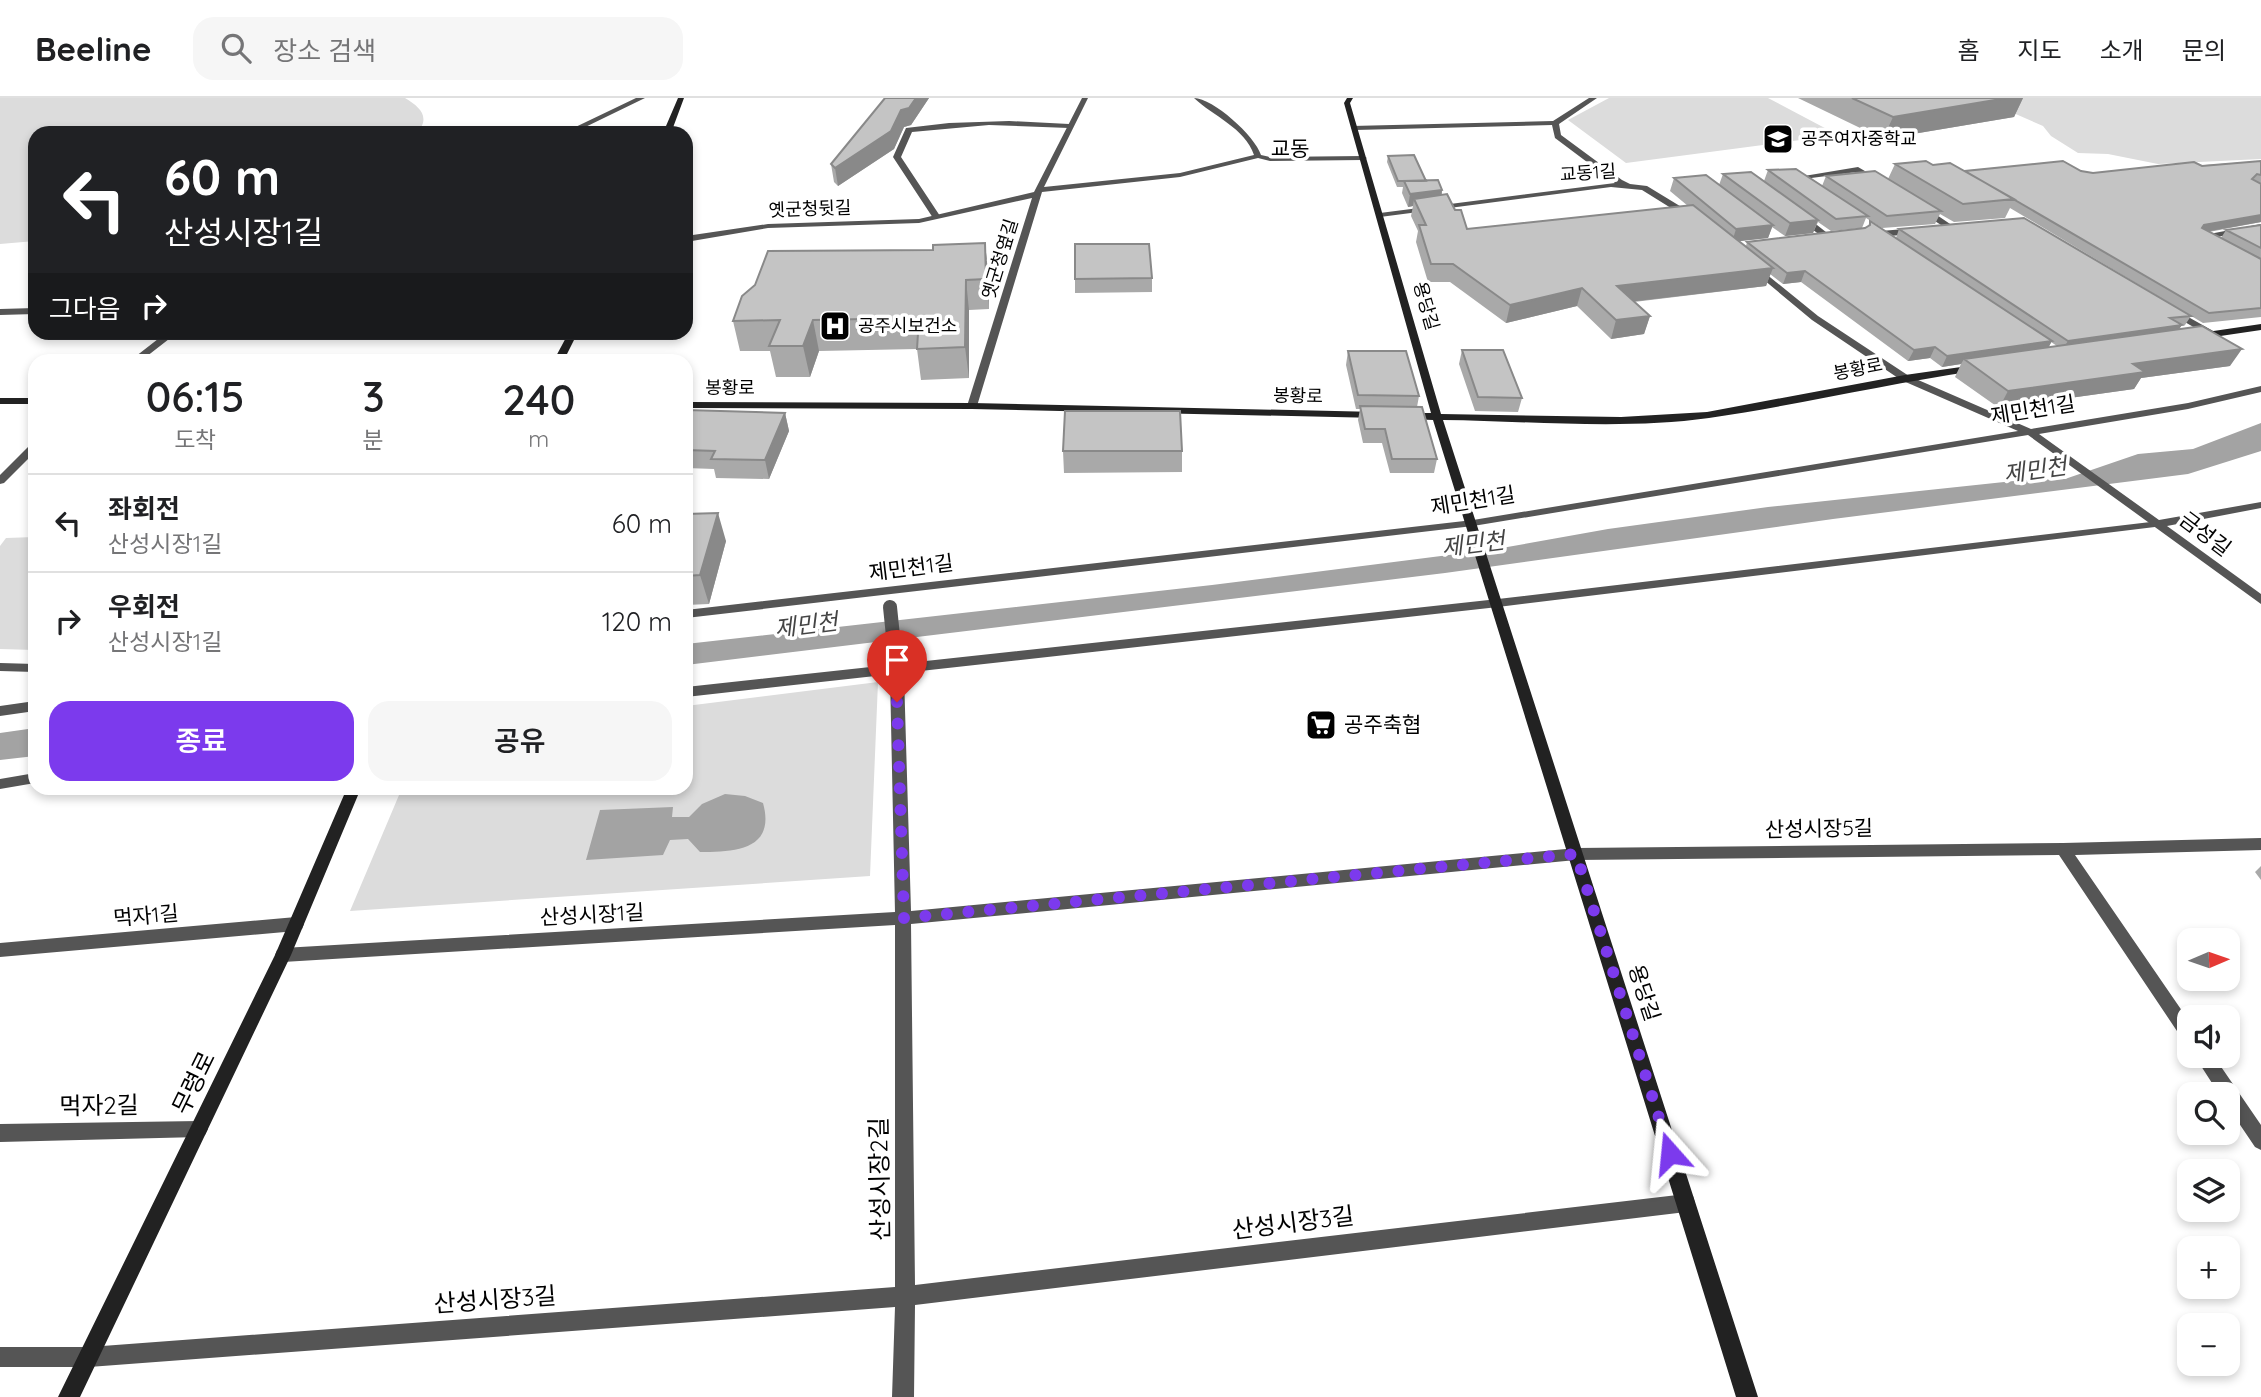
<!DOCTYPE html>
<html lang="ko">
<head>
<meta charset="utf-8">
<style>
  :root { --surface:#fff; --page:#f6f6f6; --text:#202124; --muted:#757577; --line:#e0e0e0; --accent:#7c3aed }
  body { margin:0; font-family:Quicksand,"Noto Sans KR",sans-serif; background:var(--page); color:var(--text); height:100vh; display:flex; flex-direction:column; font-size:26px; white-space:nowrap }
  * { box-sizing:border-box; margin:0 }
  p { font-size:23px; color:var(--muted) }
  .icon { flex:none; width:38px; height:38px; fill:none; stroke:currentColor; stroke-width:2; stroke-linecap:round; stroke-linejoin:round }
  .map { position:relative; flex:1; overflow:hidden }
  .drawer { position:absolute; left:28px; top:256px; width:665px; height:441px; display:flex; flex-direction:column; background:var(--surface); border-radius:21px; box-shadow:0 4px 10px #0003 }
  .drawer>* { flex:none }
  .guide { position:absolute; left:28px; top:28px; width:665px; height:214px; border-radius:21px; box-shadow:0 4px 10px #0003; background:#202124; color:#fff; overflow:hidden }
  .needle { width:46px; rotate:88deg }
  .controls { position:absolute; left:2177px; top:830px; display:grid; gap:14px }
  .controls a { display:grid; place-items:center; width:63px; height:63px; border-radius:14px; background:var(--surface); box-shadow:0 4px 10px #0003; font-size:35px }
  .pin { position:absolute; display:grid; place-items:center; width:60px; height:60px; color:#fff; margin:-72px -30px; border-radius:50% 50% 50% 0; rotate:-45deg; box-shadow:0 0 7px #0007 }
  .pin .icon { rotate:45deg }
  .me { position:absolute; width:77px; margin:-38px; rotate:342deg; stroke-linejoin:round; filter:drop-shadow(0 0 5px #0008) }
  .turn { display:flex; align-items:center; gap:24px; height:147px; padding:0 21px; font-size:32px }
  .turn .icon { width:91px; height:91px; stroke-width:2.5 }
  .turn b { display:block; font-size:49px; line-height:60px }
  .then { display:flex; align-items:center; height:66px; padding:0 21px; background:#0003; gap:14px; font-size:26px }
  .eta { display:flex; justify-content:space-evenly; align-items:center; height:119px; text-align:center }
  .eta b { font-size:42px; font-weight:600; line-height:49px }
  .primary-button { display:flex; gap:14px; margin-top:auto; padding:14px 21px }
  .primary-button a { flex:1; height:80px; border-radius:21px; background:var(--accent); color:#fff; font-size:28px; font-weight:600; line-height:80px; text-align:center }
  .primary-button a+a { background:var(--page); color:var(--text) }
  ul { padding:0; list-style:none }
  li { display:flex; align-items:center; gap:21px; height:98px; padding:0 21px; border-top:2px solid var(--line) }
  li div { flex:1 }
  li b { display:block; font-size:26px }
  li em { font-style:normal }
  header { display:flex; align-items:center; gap:42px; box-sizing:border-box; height:98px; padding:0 35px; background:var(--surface); border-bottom:2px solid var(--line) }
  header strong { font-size:33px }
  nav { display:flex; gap:38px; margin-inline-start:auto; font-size:24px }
  .search { width:490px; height:63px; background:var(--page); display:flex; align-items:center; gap:18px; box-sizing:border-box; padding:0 24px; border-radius:21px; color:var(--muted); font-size:26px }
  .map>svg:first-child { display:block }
  .green { fill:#dcdcdc }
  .water { fill:#a3a3a3 }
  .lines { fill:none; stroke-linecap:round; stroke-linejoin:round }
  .lane { fill:#555; fill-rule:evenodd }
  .street { fill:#555; fill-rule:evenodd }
  .secondary { fill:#222; fill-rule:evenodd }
  .street-bridge { stroke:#555; stroke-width:14 }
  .wall { fill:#a9a9a9; fill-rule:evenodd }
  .shaded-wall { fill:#898989 }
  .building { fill:#c4c4c4; stroke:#898989; stroke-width:2 }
  .route { stroke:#7c3aed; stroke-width:12; stroke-dasharray:0 21.6 }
  .labels { text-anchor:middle; stroke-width:7; stroke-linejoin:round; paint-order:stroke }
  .far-poi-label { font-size:18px; fill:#000; stroke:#fff; text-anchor:start }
  .far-street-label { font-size:18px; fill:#000; stroke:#fff }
  .far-quarter-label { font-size:21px; fill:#000; stroke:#fff }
  .street-label { font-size:21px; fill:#000; stroke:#fff }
  .poi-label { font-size:21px; fill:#000; stroke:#fff; text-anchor:start }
  .water-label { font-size:23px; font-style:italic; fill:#444; stroke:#fff }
  .near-street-label { font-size:24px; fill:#000; stroke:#fff }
</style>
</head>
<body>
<header>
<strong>Beeline</strong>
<div class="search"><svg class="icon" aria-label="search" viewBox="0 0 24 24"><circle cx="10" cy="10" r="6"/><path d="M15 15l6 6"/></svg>장소 검색</div>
<nav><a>홈</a><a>지도</a><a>소개</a><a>문의</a></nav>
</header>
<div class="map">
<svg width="2261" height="1299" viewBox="0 0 2261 1299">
  <rect width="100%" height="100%" fill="#fff"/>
  <!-- green -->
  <path class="green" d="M0,0H405C420,9 431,19 417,35H35V143L0,146Z
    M1609,0H1768L1838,37L1626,65L1568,22Z
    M1979,0H2261V61L2158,66L2108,56L2078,55L2051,38L2043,28Z
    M35,439V552L0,551V448L6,440Z
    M878,584L870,778L350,813L402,690H686V608Z"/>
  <!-- water -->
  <path class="water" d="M2261,325V353L2188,376L1833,421L1445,475L686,567V546L1212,487L1496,451L1608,431L1768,409L2023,382L2065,381L2138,356L2193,351Z
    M35,630V658L0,662V635Z
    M725,696L745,698L763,705C776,752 735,754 700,754L688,741L670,742L663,757L586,762L600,712L673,709L672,719H689L702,706Z"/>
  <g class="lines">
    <!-- lane -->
    <path class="lane" d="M1009,23L1069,26L1073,28L1069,30L989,27L912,34L901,59L940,118L933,120L893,59L906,30L949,25Z
      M2159,423L2163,424V428L1498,509L686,599V589L1498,501Z
      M35,675V685L0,691V681Z"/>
    <!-- street -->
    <path class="street" d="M636,0H645L573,35H563Z
      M1082,0H1088L1044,89L1180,75L1254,57C1245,30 1213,18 1194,0C1213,0 1255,38 1261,57L1270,59L1363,58L1367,60L1363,62L1270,63L1258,60L1180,79L1042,94L977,308L972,311L967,308L1032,100L919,125L768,130L686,144V138L768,126L919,121L1034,94Z
      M1589,0H1597L1559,26L1561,37L1622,82L1630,86L1647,88L1693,116V120H1687L1642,92L1611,89L1380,119L1376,117L1380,115L1615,85L1555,40L1552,27L1355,32L1351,30L1352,28L1553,23Z
      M1858,69L1882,83L1875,85L1857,74L1796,82L1792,80Z
      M1922,109H1925L1956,130L1949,132L1919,113L1918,111Z
      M1797,116H1803L1831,138L1824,140L1797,120Z
      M2261,126V132L2203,141L2199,138Z
      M1916,130L1920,133L1919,135L1881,139L1877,136L1881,133Z
      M1755,167L1818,218L1909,278L2031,331L2188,305L2261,288V294L2188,311L2039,336L2159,422L2261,404V410L2167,428L2261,496V506L2028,337L1473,428L686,520V512L1473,422L2018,333L1901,282L1812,222L1752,172L1751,170Z
      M35,210V216L0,217V211Z
      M2174,211L2215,234L2217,236L2209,238L2171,216L2169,214Z
      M167,234H178L142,262H131Z
      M35,345V354L4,385L0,386V377L31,346Z
      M0,565L35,566V574L0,573Z
      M897,573L904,577L911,813L1576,750L2063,745L2261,740V752L2075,757L2189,923V945L2183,942L2059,757L1576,762L911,826L915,1187L1686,1096L1693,1098L1695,1105L1693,1112L1686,1114L915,1207L914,1299H892L895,1209L89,1269H0V1249H89L895,1189V827L283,864L277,862L275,857L277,852L283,850L895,814L890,577Z
      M35,603V613L0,618V608Z
      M296,819L302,821L304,826L302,831L296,833L0,859V845Z
      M2194,957H2213L2261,1027V1052L2255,1049L2228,1009V996H2219Z
      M199,1023L205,1025L208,1031L205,1037L199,1039L0,1044V1026Z"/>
    <!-- secondary -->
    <path class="secondary" d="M678,0H684L671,35H663Z
      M1347,0H1353L1350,5L1441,316L1621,319L1707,314L1905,277L1975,267L1980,270L1975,273C1886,286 1798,307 1709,320C1625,332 1528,323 1443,322L1758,1299H1736L1433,322L1408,321L1403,318L1408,315H1431L1344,5Z
      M2261,226V232L2200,241L2195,238L2200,235Z
      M569,234H578L564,262H554Z
      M0,300H35V306H0Z
      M686,304L972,305L1378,314L1383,317L1378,320L972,311L686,310Z
      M347,690H361L291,857L80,1299H58L275,857Z"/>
    <!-- street-bridge -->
    <path class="street-bridge" d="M890,509L897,577"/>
  </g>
  <!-- wall -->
  <path class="wall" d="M885,0H929L911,27L904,29L894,51L838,88L834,84L831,66Z
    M1798,0H2023L2014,19L1883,41Z
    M1388,58L1442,92V97L1455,112L1467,131L1688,108L1670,93L1674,80L1719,87L1723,76L1764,83L1768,72L1822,88L1826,78L1888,81L1895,66L1933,67L1965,74L2081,73L2093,75L2261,63V124L2209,134L2221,140L2226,132L2261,127V219L2203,225L2010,110L2005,120L1954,124L1940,116L1935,126L1882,130L1866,120L1862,130L1831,133L1818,124L1813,135L1785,138L1772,129L1768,140L1739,143L1746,148L1747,144L1865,130L1868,128L1870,123L1896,140L1899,131L2191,218L2185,227H2181L2179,231L2230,268L2141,280L2134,291L1999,310L1955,279L1961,266L1942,269L1930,260L1908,263L1801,184L1783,186L1770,176L1766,188L1634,204L1650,218L1644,236L1611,241L1577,208L1506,225L1450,184H1428L1416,144L1418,133L1411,118L1413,108L1408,109L1402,95L1403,89H1397L1387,64ZM2051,244L2057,248L2048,250Z
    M985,145L988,174L989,211L969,212V280L921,282L917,251L819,253L810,279H776L770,253H740L733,223Z
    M1152,180V194L1075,195V181Z
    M1462,252L1522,300L1518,314L1475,313L1459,266Z
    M1348,253L1419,298L1417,309L1437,361L1434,375H1390L1382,345H1363L1358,322L1360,311H1356L1346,267Z
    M686,312L785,315L789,333L769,381L716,380L714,371L686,370Z
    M1063,353H1182V374L1064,375Z
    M686,416L726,443L709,506L686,507Z
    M2261,768V782L2255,774Z"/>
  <!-- shaded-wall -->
  <path class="shaded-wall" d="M916,0H929L911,27L904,29L894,51L838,88L835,70Z
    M2007,0H2023L2014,19L1883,41L1893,19Z
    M1442,92L1440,105L1414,101L1413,108L1408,109L1410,96Z
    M2261,117V124L2199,135L2204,127Z
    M1818,122L1813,135L1785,138L1790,125Z
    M1773,127L1768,140L1732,144L1736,131Z
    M985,145L988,174L989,211L986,181Z
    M1773,170L1766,188L1611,206L1617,188Z
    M1805,173L1801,184L1783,186L1787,175Z
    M966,182L969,212V280L965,249Z
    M1582,190L1577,208L1506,225L1510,207Z
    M1650,218L1644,236L1611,241L1616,222Z
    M813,222L819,253L810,279L803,248Z
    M2182,227L2176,236L2062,252L2068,243Z
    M2052,243L2046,254L1964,261L1961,266L1942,269L1947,258Z
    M1935,249L1930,260L1908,263L1914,252Z
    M2242,251L2230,268L2141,280L2134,291L1999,310L2008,293L2133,266Z
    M785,315L789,333L769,381L765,362Z
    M718,415L726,443L709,506L700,477Z"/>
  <!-- building -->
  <path class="building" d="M885,0H916L909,10L901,12L891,33L835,70L831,66Z
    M1852,0H2007L1893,19Z
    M1414,57L1426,83H1398L1388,58Z
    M1926,63L1933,67L1950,65L2014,101L1963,106L1895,66Z
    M2063,63L2081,73L2093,75L2194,64L2202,68L2261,63V77L2257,76L2252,81L2261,86V117L2204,127L2202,130L2261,161V210L2209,215L1965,73Z
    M1796,71L1868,118L1836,121L1768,72Z
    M1875,73L1941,113L1887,118L1826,78Z
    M1751,74L1818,122L1790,125L1723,76Z
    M1706,77L1773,127L1736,131L1674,80Z
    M1438,82L1442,92L1410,96L1404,83Z
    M1447,96L1455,112H1461L1467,131L1693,107L1773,170L1617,188L1650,218L1616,222L1582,190L1510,207L1453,166H1431L1419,127H1426L1414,101Z
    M2024,120L2191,218L2170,220L2182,227L2068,243L1899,131Z
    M1870,123L2052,243L1947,258L1935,249L1914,252L1805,173L1787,175L1747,144L1865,130L1870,127Z
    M2261,127V150L2226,132Z
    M985,145L986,181L966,182L965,249L917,251L919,220L813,222L803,248H769L780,222L733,223L742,198L755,187L768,153L933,152V147Z
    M1075,146H1149L1152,180L1075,181Z
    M2202,228L2242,251L2133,266L2145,274L2008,293L1964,261Z
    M1462,252H1503L1522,300L1478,299Z
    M1348,253H1406L1419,298L1358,297Z
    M1360,308L1422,309L1437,361H1392L1385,331H1365Z
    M686,312L785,315L765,362L711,361L715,353L686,352Z
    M1065,313H1180L1182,353H1063Z
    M718,415L700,477L686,478V416Z"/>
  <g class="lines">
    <!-- route -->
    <path class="route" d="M897,604L904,820L1576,756L1670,1055"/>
  </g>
  <!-- icons -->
  <defs>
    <g id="school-square" transform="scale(1.575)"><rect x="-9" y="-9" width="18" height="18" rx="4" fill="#000" stroke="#fff"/><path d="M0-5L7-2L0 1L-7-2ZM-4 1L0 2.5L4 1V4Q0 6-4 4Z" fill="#fff"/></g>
    <g id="hospital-square" transform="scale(1.575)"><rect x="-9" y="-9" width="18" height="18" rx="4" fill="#000" stroke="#fff"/><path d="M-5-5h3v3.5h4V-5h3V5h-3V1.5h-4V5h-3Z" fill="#fff"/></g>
    <g id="supermarket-square" transform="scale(1.575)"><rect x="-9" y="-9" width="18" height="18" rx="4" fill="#000" stroke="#fff"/><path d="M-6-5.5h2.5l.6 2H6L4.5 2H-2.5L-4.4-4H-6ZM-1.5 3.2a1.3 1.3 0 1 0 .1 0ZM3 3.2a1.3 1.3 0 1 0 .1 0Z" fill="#fff"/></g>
  </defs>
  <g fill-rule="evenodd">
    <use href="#school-square" x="1778" y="41"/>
    <use href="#hospital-square" x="835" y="228"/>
    <use href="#supermarket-square" x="1321" y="627"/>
  </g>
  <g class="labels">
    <!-- far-poi labels -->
    <g class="far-poi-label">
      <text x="1801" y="47">공주여자중학교</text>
      <text x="858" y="234">공주시보건소</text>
    </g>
    <!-- far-street labels -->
    <g class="far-street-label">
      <text transform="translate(1588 75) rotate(-4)" y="6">교동1길</text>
      <text transform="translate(810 111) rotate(-2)" y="6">옛군청뒷길</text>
      <text transform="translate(1000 161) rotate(-73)" y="6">옛군청옆길</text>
      <text transform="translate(1426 208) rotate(74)" y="6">용당길</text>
      <text transform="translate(1858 271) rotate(-11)" y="6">봉황로</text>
      <text x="730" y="296">봉황로</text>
      <text transform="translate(1298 298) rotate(1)" y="6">봉황로</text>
    </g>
    <!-- far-quarter labels -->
    <g class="far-quarter-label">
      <text x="1290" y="58">교동</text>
    </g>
    <!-- street labels -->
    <g class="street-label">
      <text transform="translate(2033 312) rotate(-9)" y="7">제민천1길</text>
      <text transform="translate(1473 403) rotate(-9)" y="7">제민천1길</text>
      <text transform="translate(2205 436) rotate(37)" y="7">금성길</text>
      <text transform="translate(911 470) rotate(-7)" y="7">제민천1길</text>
      <text transform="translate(1819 731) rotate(-1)" y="7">산성시장5길</text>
      <text transform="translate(592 817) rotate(-3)" y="7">산성시장1길</text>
      <text transform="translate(146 818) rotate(-5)" y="7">먹자1길</text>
      <text transform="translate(1644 895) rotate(72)" y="7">용당길</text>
    </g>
    <!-- poi labels -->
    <g class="poi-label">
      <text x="1344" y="634">공주축협</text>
    </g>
    <!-- water labels -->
    <g class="water-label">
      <text transform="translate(2035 372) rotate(-8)" y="8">제민천</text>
      <text transform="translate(1473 446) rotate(-7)" y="8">제민천</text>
      <text transform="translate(806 527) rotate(-7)" y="8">제민천</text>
    </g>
    <!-- near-street labels -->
    <g class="near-street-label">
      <text transform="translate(194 985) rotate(-64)" y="8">무령로</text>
      <text transform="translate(99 1008) rotate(-1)" y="8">먹자2길</text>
      <text transform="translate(880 1081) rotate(-91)" y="8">산성시장2길</text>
      <text transform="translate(1293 1125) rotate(-7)" y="8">산성시장3길</text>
      <text transform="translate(495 1202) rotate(-4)" y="8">산성시장3길</text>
    </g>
  </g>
</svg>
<div class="controls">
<a><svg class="needle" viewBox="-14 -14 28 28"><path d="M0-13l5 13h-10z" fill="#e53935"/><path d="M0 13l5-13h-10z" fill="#757577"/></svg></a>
<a><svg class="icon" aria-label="sound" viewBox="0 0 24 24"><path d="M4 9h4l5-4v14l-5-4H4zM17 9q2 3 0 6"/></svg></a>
<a><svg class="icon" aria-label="search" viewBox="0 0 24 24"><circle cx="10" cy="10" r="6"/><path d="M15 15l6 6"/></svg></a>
<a><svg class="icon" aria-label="layers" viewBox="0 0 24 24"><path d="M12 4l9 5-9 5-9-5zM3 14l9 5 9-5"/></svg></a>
<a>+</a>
<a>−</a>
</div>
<div class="pin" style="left:897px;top:604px;background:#d93025"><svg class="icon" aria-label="arrive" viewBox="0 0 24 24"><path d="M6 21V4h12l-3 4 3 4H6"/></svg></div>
<svg class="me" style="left:1670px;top:1055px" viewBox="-20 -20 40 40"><path d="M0-17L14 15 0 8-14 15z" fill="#7c3aed" stroke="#fff" stroke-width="4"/></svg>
<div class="guide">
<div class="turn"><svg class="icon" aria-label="left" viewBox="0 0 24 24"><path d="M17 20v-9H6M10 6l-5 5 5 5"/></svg><div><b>60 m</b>산성시장1길</div></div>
<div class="then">그다음<svg class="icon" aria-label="right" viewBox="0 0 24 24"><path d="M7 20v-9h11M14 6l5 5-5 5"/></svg></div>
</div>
<section class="drawer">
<div class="eta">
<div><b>06:15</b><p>도착</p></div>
<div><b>3</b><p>분</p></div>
<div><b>240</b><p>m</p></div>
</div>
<ul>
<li><svg class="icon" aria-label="left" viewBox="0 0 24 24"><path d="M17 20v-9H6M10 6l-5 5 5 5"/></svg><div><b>좌회전</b><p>산성시장1길</p></div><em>60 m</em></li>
<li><svg class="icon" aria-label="right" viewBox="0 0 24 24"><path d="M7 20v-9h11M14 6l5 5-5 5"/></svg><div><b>우회전</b><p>산성시장1길</p></div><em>120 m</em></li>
</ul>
<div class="primary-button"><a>종료</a><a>공유</a></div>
</section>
</div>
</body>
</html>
